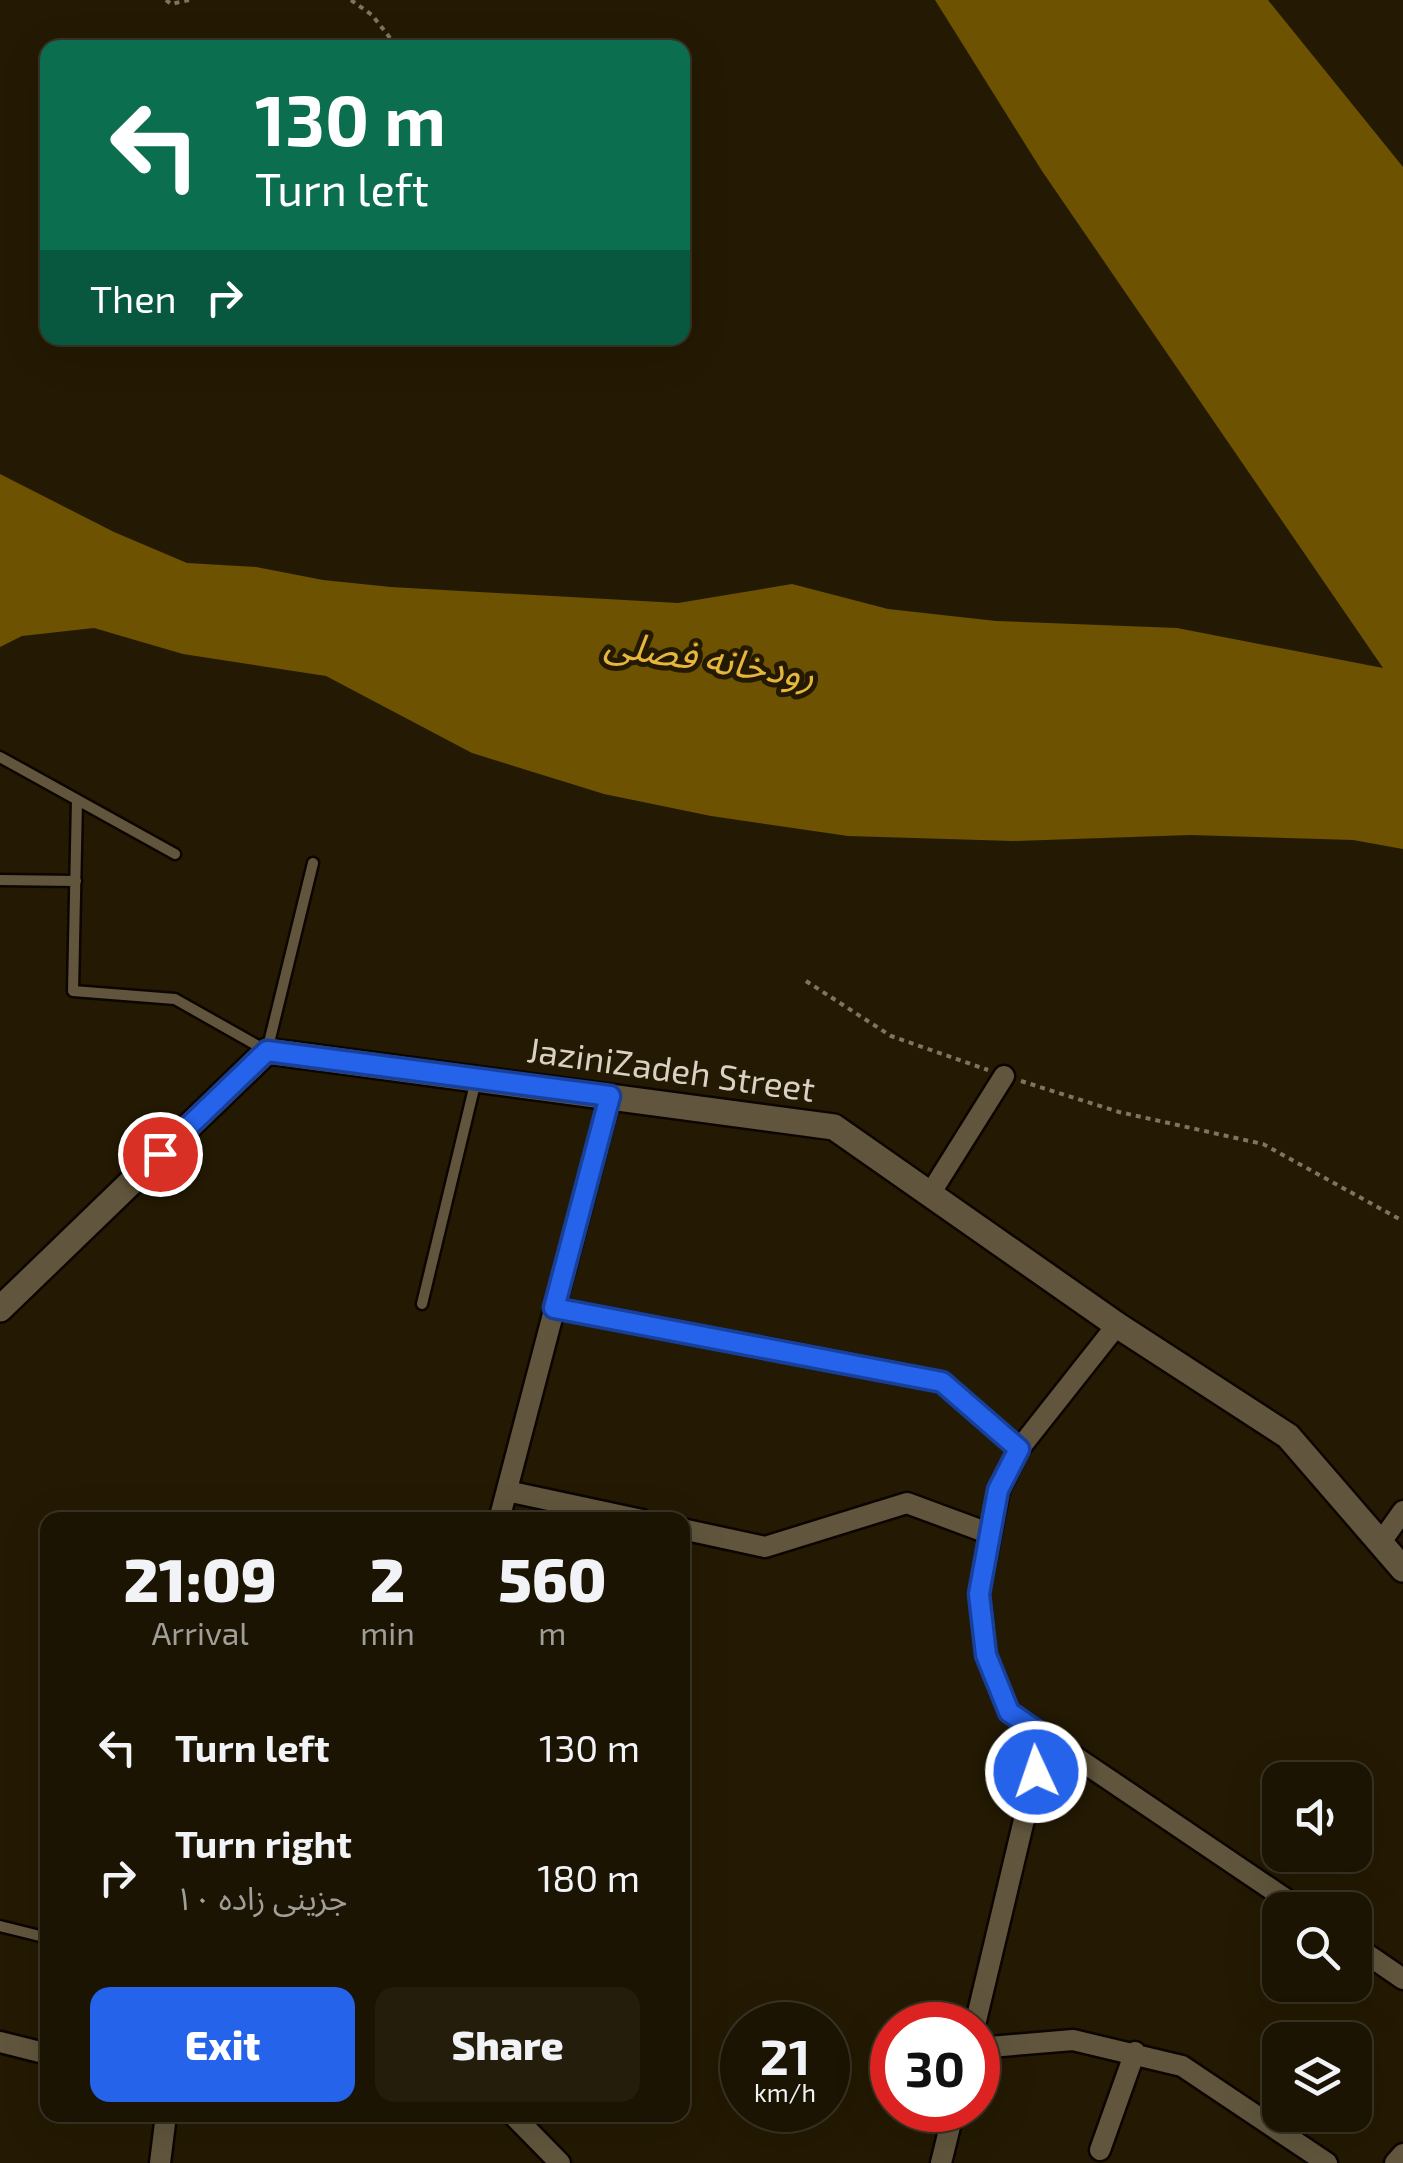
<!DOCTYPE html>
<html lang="en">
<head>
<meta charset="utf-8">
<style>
  :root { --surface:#1b1402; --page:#241d0c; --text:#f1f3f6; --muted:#a09e99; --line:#393324; --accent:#2563eb }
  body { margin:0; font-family:"Exo 2","Noto Sans Arabic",sans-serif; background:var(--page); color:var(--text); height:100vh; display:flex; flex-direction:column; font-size:38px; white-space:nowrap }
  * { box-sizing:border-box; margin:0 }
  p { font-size:32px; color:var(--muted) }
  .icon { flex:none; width:55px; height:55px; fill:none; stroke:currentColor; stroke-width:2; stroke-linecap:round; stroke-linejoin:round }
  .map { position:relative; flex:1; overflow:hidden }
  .sheet { position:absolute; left:40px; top:1512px; width:650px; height:610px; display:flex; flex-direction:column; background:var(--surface); border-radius:20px; box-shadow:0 10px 40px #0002,0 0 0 2px var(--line) }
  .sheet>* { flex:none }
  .hud { position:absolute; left:40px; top:40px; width:650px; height:305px; border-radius:20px; box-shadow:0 10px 40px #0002,0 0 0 2px var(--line); background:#0b6e4f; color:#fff; overflow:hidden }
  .buttons { position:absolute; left:1262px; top:1762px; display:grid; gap:20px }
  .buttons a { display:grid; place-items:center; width:110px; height:110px; border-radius:20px; background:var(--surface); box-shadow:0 10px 40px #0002,0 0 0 2px var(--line); font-size:50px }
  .speed { position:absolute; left:720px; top:2002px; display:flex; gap:20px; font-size:50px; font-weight:700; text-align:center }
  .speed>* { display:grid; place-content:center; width:130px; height:130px; border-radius:50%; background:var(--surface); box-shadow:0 10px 40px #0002,0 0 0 2px var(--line); line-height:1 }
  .speed small { font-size:25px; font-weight:400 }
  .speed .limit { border:15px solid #d22; background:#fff; color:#111 }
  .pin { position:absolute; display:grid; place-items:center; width:85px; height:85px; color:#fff; margin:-42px; border:5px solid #fff; border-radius:50%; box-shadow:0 2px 10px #0007 }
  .me { position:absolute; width:110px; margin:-55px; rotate:357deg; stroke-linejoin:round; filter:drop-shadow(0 0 8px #0008) }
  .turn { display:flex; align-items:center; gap:35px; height:210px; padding:0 50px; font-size:45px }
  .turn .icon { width:130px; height:130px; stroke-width:2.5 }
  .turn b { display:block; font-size:70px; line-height:85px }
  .then { display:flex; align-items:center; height:95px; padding:0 50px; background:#0003; gap:20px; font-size:38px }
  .eta { display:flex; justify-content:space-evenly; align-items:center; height:170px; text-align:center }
  .eta b { font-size:60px; font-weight:800; line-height:70px }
  .button { display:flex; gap:20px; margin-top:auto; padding:20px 50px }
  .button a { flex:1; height:115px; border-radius:20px; background:var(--accent); color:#fff; font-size:40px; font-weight:800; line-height:115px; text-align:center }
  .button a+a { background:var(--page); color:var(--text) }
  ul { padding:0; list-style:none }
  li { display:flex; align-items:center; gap:30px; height:130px; padding:0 50px }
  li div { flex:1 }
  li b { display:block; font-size:38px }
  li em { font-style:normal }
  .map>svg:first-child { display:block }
  .water { fill:#6d5202 }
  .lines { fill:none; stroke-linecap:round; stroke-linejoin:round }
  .service-casing { stroke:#0d0500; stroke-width:15 }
  .minor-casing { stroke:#0d0500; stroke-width:25 }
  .tertiary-casing { stroke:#0d0500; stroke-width:30 }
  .path { stroke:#7d7462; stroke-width:4; stroke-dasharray:5 5; stroke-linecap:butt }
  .service { stroke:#61563d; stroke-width:10 }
  .minor { stroke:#61563d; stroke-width:20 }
  .tertiary { stroke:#61563d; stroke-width:25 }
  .route-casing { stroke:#184099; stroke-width:25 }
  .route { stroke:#2563eb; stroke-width:18 }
  .labels { text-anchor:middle; stroke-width:10; stroke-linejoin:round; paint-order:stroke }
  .street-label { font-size:35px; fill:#d9d2c4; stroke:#241a03 }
  .water-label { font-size:38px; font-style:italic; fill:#e7b73b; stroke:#241a03 }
</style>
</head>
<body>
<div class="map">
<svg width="1403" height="2163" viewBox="0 0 1403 2163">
  <rect width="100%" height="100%" fill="#241a03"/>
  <!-- water -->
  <path class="water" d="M935,0H1268L1403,167V849L1353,840L1190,835L1013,841L848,836L711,816L604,794L472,753L326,676L183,654L94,628L22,636L0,647V474L114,532L187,563L256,567L323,580L391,587L678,603L792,584L888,609L996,621L1177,628L1383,668L1042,171Z"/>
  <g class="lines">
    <!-- service casing -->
    <g class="service-casing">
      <path id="service" d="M0,757L175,854
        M77,800L73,991L175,999L267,1051L313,863
        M0,880L76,881
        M422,1304L476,1080
        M0,1926L48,1938"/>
    </g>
    <!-- minor casing -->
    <g class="minor-casing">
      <path id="minor" d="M930,1194L1004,1076
        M555,1308L942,1382L1019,1449
        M1117,1325L1019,1449L999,1490L979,1594L986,1655L1009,1712L1302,1910
        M507,1491L642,1520
        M499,1520L610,1097
        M682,1529L765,1547L907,1503L988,1533
        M1381,1542L1403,1511
        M1355,1946L1403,1979
        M975,2025L1044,1736
        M0,2042L48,2054
        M978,2048L1073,2040L1182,2066L1327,2163
        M513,2115L560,2163
        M1100,2150L1135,2052
        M160,2163L166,2115
        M941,2163L954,2110
        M1395,2163L1403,2154"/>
    </g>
    <!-- tertiary casing -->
    <g class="tertiary-casing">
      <path id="tertiary" d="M0,1309L267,1051L834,1127L1117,1325L1288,1436L1403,1569"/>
    </g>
    <!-- path -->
    <path class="path" d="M166,0L171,4L189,0
      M351,0L372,15L398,48
      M806,981L891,1036L988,1070
      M1021,1081L1119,1112L1263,1144L1403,1221"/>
    <!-- service -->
    <use href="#service" class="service"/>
    <!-- minor -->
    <use href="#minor" class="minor"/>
    <!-- tertiary -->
    <use href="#tertiary" class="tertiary"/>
  </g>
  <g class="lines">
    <!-- route casing -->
    <g class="route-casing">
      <path id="route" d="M160,1154L267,1051L610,1096L554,1308L942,1382L1019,1449L998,1490L979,1594L986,1655L1009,1712L1044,1736L1036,1772"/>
    </g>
    <!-- route -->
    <use href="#route" class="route"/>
  </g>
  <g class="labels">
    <!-- street labels -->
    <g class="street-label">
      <text transform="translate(671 1070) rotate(8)" y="12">JaziniZadeh Street</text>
    </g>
    <!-- water labels -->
    <g class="water-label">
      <text transform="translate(710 659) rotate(9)" y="13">رودخانه فصلی</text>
    </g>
  </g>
</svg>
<div class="buttons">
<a><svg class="icon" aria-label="sound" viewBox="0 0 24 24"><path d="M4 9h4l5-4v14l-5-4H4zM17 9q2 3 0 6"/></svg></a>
<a><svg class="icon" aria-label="search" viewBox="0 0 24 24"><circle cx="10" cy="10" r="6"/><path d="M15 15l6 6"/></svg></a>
<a><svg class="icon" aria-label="layers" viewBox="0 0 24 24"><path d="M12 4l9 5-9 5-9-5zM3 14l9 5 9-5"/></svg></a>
</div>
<div class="speed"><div>21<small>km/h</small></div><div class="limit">30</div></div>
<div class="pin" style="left:160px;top:1154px;background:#d93025"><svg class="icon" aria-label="arrive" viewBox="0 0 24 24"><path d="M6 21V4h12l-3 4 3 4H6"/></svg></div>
<svg class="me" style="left:1036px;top:1772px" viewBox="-20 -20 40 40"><circle r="17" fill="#2563eb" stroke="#fff" stroke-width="3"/><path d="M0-11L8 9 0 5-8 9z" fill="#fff"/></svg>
<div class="hud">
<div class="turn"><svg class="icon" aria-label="left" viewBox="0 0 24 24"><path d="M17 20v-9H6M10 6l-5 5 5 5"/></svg><div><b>130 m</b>Turn left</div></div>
<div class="then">Then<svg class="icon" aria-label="right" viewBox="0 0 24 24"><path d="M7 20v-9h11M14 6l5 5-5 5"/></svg></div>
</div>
<section class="sheet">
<div class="eta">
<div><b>21:09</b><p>Arrival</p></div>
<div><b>2</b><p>min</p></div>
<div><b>560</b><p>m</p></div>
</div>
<ul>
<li><svg class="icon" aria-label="left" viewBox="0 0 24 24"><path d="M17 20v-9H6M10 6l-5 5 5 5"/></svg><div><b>Turn left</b></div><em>130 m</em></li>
<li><svg class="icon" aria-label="right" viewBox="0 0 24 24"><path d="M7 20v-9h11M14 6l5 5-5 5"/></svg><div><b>Turn right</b><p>جزینی زاده ۱۰</p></div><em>180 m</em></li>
</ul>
<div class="button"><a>Exit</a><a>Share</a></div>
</section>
</div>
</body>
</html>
